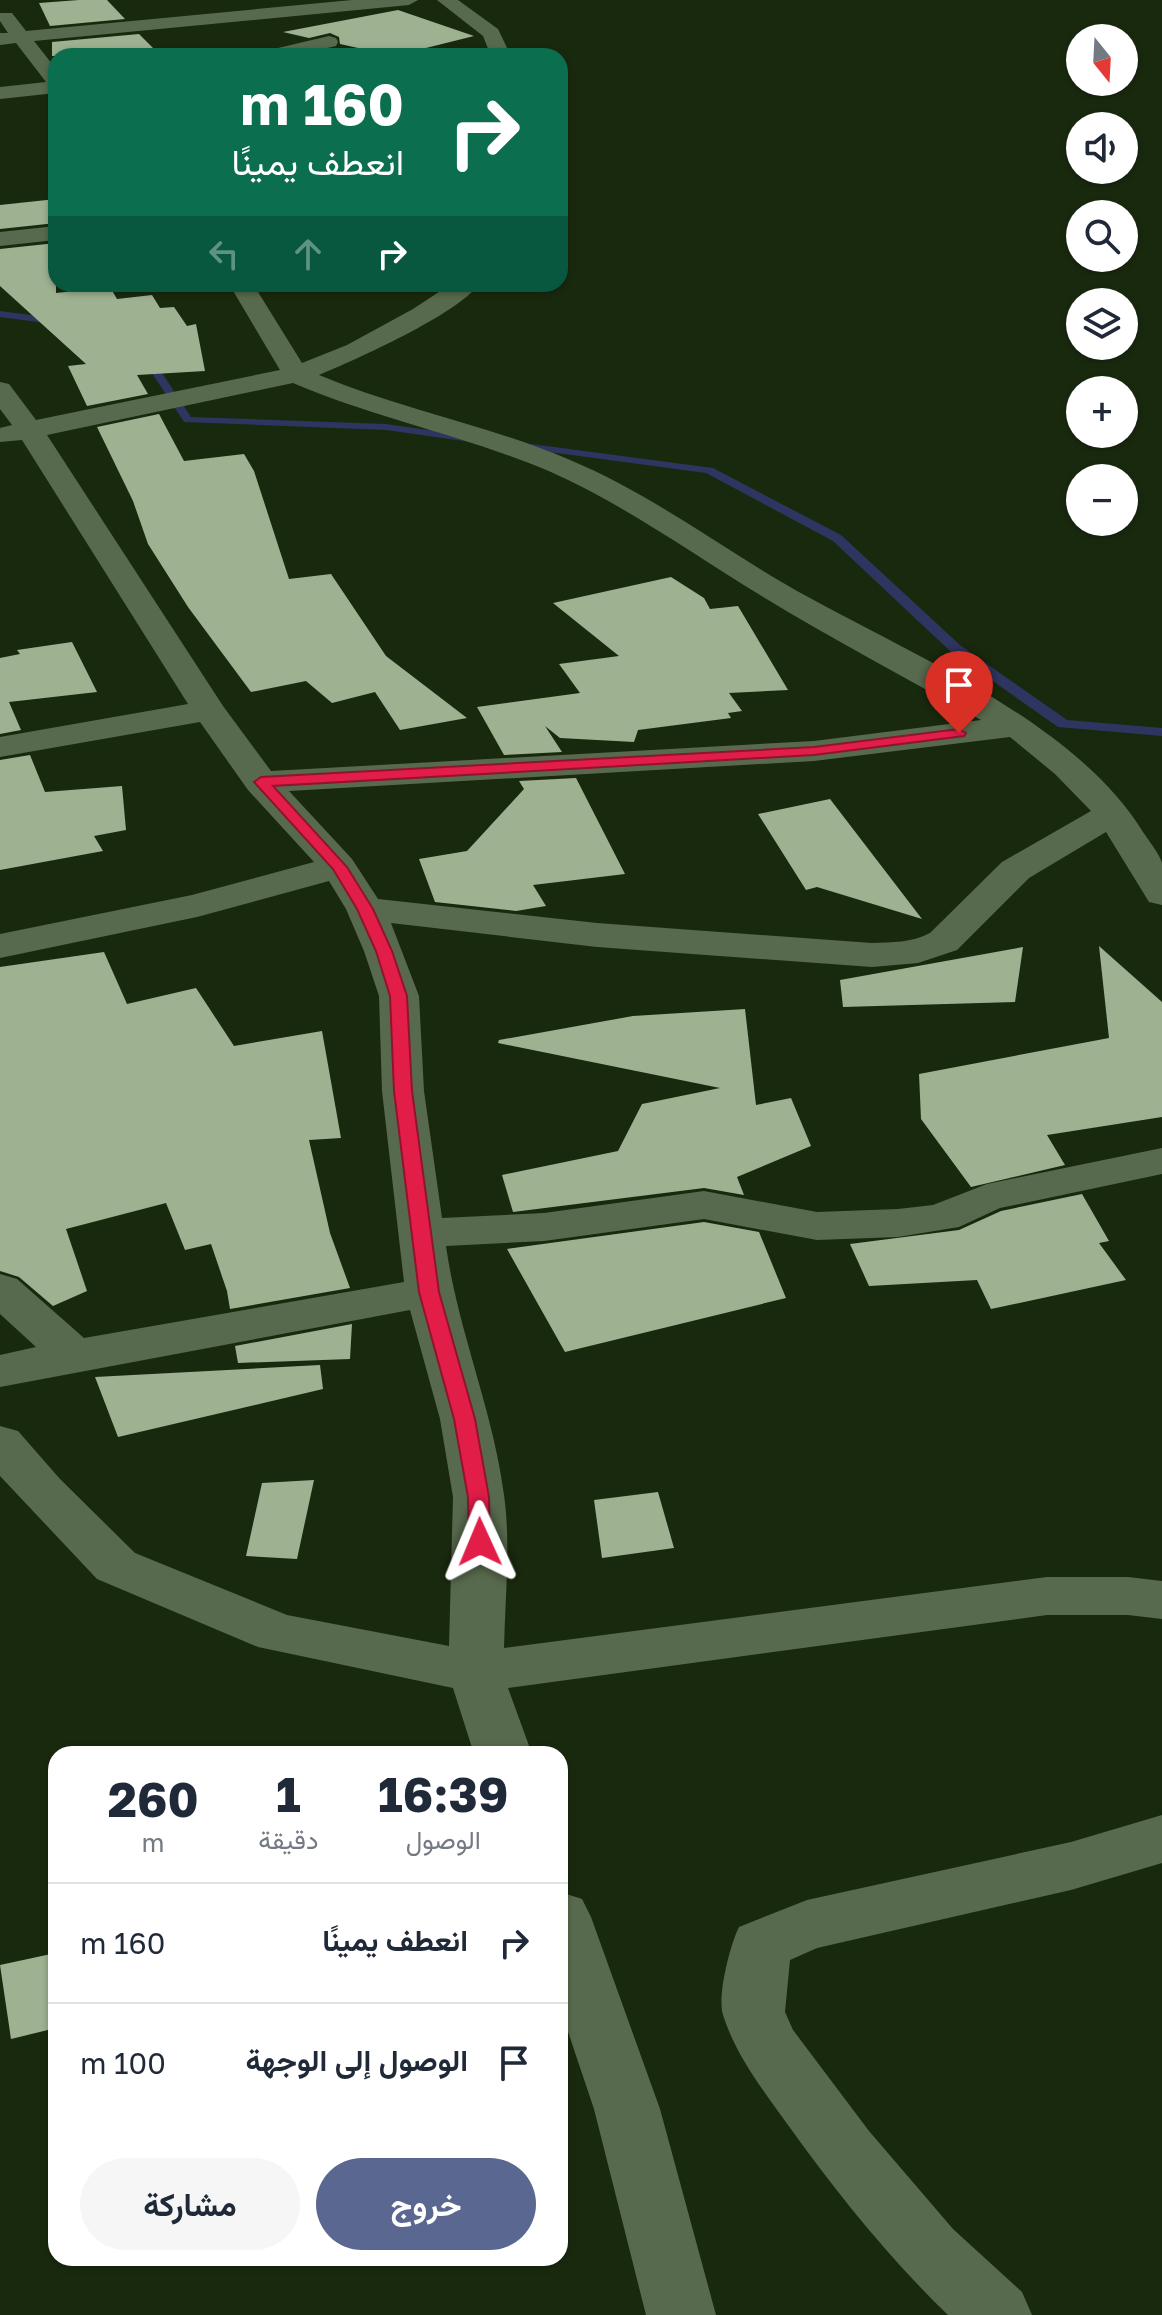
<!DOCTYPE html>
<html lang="ar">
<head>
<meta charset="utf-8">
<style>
  :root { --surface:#fff; --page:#f6f6f7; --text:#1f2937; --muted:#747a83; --line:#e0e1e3; --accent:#5a6790 }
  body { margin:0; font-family:"Golos Text",Vazirmatn,sans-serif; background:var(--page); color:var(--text); direction:rtl; height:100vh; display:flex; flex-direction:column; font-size:30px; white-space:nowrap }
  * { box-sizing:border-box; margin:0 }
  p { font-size:26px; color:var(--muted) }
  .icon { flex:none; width:44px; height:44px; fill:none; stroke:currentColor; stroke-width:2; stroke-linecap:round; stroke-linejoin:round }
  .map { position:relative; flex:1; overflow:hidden; direction:ltr }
  .drawer { position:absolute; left:48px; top:1746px; width:520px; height:520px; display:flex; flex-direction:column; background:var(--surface); border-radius:24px; box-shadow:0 2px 6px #0004; direction:rtl }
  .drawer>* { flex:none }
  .hud { position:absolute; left:48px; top:48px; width:520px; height:244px; border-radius:24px; box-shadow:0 2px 6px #0004; direction:rtl; background:#0b6e4f; color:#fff; overflow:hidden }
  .needle { width:52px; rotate:162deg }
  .fabs { position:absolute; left:1066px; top:24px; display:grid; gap:16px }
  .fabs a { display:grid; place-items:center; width:72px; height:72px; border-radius:50%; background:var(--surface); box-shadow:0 2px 6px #0004; font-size:40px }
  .pin { position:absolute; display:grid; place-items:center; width:68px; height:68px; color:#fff; margin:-82px -34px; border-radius:50% 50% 50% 0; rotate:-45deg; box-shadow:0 0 8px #0007 }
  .pin .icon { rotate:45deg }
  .me { position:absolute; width:88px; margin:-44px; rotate:359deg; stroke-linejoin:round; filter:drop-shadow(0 0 6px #0008) }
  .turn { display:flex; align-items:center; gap:28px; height:168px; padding:0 32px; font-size:36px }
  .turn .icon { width:104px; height:104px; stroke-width:2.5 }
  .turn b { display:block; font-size:56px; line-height:68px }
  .lanes { display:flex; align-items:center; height:76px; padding:0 32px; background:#0003; justify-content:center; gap:40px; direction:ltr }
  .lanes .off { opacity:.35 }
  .eta { display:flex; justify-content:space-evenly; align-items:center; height:136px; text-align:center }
  .eta b { font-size:48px; font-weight:700; line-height:56px }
  .primary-button { display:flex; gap:16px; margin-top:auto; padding:16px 32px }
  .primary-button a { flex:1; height:92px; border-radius:48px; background:var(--accent); color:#fff; font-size:32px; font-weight:700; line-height:92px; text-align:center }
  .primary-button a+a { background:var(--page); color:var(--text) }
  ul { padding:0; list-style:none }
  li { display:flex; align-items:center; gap:24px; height:120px; padding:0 32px; border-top:2px solid var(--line) }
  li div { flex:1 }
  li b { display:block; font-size:30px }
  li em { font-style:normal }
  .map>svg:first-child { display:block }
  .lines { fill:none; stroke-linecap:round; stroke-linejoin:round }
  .stream { fill:#2e3561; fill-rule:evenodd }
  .building { fill:#9eb292 }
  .street { fill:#586a4d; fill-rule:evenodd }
  .route { fill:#e11d48; stroke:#92132f; stroke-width:2 }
</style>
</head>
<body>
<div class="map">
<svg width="1162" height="2315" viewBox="0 0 1162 2315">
  <rect width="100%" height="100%" fill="#19290e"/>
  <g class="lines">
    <!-- stream -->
    <path class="stream" d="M0,311L61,319L66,322L61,325L0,317Z
      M141,353H149L191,417L386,424L471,436L477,439L471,442L386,430L184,422L140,355Z
      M516,442L713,468L841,535L960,645L1067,720L1162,728V736L1058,727L950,651L833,541L706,473L512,447L510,445Z"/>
  </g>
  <!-- building -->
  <path class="building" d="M79,0H107L125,19L50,26L39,3Z
    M398,10L474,36L394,56L340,44L339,37L330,33L309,38L283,32Z
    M139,34L161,56H52V42Z
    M56,199V223L0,229V205Z
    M56,243V293L110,287L117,299L152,295L160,308L174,307L187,326L196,324L205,371L137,375L148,394L87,406L68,366L86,364L0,286V249Z
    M159,414L184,461L244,454L254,471L289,579L331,574L386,656L467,718L400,730L375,692L332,703L306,681L251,692L188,607L148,544L133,501L97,427Z
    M671,577L704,598L710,609L738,606L788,690L729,693L742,711L728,713L731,718L638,730L634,742L560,738L545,726L562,752L504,755L477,707L580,693L559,664L619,656L553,603Z
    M72,642L97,692L9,702L21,730L0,734V658L20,654L17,650Z
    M30,755L45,792L122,786L126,830L94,836L103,851L0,870V760Z
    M576,778L625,874L533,885L546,906L516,911L435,902L419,859L467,851L524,789L519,781Z
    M830,799L922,919L817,887L806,890L758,814Z
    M1099,946L1162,1002V1117L1047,1135L1065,1165L971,1187L921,1119L919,1074L1109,1038Z
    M1023,947L1015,1002L843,1007L840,980Z
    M104,952L127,1004L196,988L234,1046L322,1031L341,1138L309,1140L330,1233L350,1288L230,1309L227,1291L211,1244L185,1250L166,1203L66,1229L87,1291L53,1306L19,1277L0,1271V967Z
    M745,1009L756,1105L791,1098L811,1146L737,1177L744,1195L704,1188L513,1212L502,1175L618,1151L642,1104L720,1088L498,1043L499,1040L633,1016Z
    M1082,1194L1109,1241L1099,1243L1126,1280L991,1309L977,1280L869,1286L850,1244L959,1230L1001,1211Z
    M704,1222L759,1232L786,1298L565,1352L507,1249Z
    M352,1324L350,1359L238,1363L235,1346Z
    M320,1365L323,1389L118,1437L95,1377Z
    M314,1480L297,1559L246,1556L262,1483Z
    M658,1492L674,1548L602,1558L594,1500Z
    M51,1954L56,1986V2028L11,2039L0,1965Z"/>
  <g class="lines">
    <!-- street -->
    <path class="street" d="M352,0H418L409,5L34,41L56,69V93L0,99V87L46,82L16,43L0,45V33H8L0,21V13H12L26,31Z
      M437,0H458L498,29L511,56H491L483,36Z
      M329,36L336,38L338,42L336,46L293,56H258L261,52Z
      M56,226V240L0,246V232Z
      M229,284H253L302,363L347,345L413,309L451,284H479C458,314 355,360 319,375C400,409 488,425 570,460C647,492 713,542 785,584C899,650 1073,718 1143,832C1149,841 1159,853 1162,863C1162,875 1162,893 1162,905L1149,902L1106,832L1029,878L957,950L918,963L872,967L597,947L391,923L419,996L424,1091L442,1218L544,1213L704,1191L817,1212L898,1209L933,1205L987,1184L1162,1148V1174L1000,1208L959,1227L898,1237L817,1240L704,1219L544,1241L446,1246C458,1331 493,1410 504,1495C511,1545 505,1598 504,1648L1047,1577H1128L1162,1581V1619L1128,1615H1047L508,1688L532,1754H474L453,1688L258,1647L97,1579L0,1476V1426L18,1431L60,1479L135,1553L287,1615L449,1646L453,1497L440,1419L410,1310L0,1387V1355L36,1347L0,1314V1274L17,1279L84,1338L404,1282L382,1091L379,996L364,951L346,909L329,881L197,917L0,958V934L192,895L314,862L248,790L200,722L0,757V737L188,704L22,440L0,442V428L12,425L0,409V382L9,384L36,420L280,370ZM293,383C377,419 467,436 551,472C625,505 691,553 760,595C832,639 908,679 981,720L814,741L271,771L223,706L47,435ZM1010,737L1055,774L1091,811L1002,862L930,933C911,943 892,942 872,943L597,923L378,899L352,859L289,791L814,761Z
      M1162,1815V1863L1071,1890L817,1948L790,1960L785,2012L793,2030L869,2131L953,2229L1022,2292L1032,2315H948C888,2257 836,2192 788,2125C763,2090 736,2056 723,2015C717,1996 730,1945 739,1927L807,1900L1071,1842Z
      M560,1892L582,1899L591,1917L660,2109L716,2315H646L594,2109L560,2008Z"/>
  </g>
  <!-- route -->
  <path class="route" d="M959,729L966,733L964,736L814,755L273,786L347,867L373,909L392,951L407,996L412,1091L439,1292L475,1419L489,1497L490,1542L487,1547H472L469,1542L468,1497L454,1419L419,1292L394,1091L390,996L376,951L357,909L333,869L254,782L261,777L814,747Z"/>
</svg>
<div class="fabs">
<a><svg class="needle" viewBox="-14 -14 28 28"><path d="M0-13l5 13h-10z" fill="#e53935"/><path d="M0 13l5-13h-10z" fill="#747a83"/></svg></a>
<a><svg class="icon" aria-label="sound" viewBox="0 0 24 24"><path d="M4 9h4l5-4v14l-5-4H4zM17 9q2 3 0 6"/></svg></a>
<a><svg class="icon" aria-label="search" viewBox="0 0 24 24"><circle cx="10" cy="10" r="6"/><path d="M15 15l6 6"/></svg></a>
<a><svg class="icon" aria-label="layers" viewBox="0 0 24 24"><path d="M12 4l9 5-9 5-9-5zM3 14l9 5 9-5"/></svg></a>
<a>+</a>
<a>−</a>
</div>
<div class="pin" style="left:959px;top:733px;background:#d93025"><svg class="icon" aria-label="arrive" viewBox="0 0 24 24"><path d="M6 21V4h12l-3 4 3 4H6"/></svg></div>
<svg class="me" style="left:480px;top:1542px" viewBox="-20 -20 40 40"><path d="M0-17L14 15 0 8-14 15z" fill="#e11d48" stroke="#fff" stroke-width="4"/></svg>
<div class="hud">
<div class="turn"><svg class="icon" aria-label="right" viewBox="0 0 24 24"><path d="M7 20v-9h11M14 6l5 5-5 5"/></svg><div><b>160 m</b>انعطف يمينًا</div></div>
<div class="lanes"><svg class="icon off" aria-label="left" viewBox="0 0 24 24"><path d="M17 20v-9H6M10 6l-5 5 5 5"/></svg><svg class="icon off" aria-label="ahead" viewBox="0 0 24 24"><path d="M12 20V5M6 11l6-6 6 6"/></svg><svg class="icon" aria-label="right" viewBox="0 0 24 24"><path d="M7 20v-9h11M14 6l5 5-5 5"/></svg></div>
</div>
<section class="drawer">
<div class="eta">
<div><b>16:39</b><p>الوصول</p></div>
<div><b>1</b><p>دقيقة</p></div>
<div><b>260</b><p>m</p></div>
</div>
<ul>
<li><svg class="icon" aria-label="right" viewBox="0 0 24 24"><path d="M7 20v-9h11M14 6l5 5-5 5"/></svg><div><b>انعطف يمينًا</b></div><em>160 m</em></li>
<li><svg class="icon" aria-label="arrive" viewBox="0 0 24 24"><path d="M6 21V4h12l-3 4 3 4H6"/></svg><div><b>الوصول إلى الوجهة</b></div><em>100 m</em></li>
</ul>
<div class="primary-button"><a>خروج</a><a>مشاركة</a></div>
</section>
</div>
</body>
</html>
